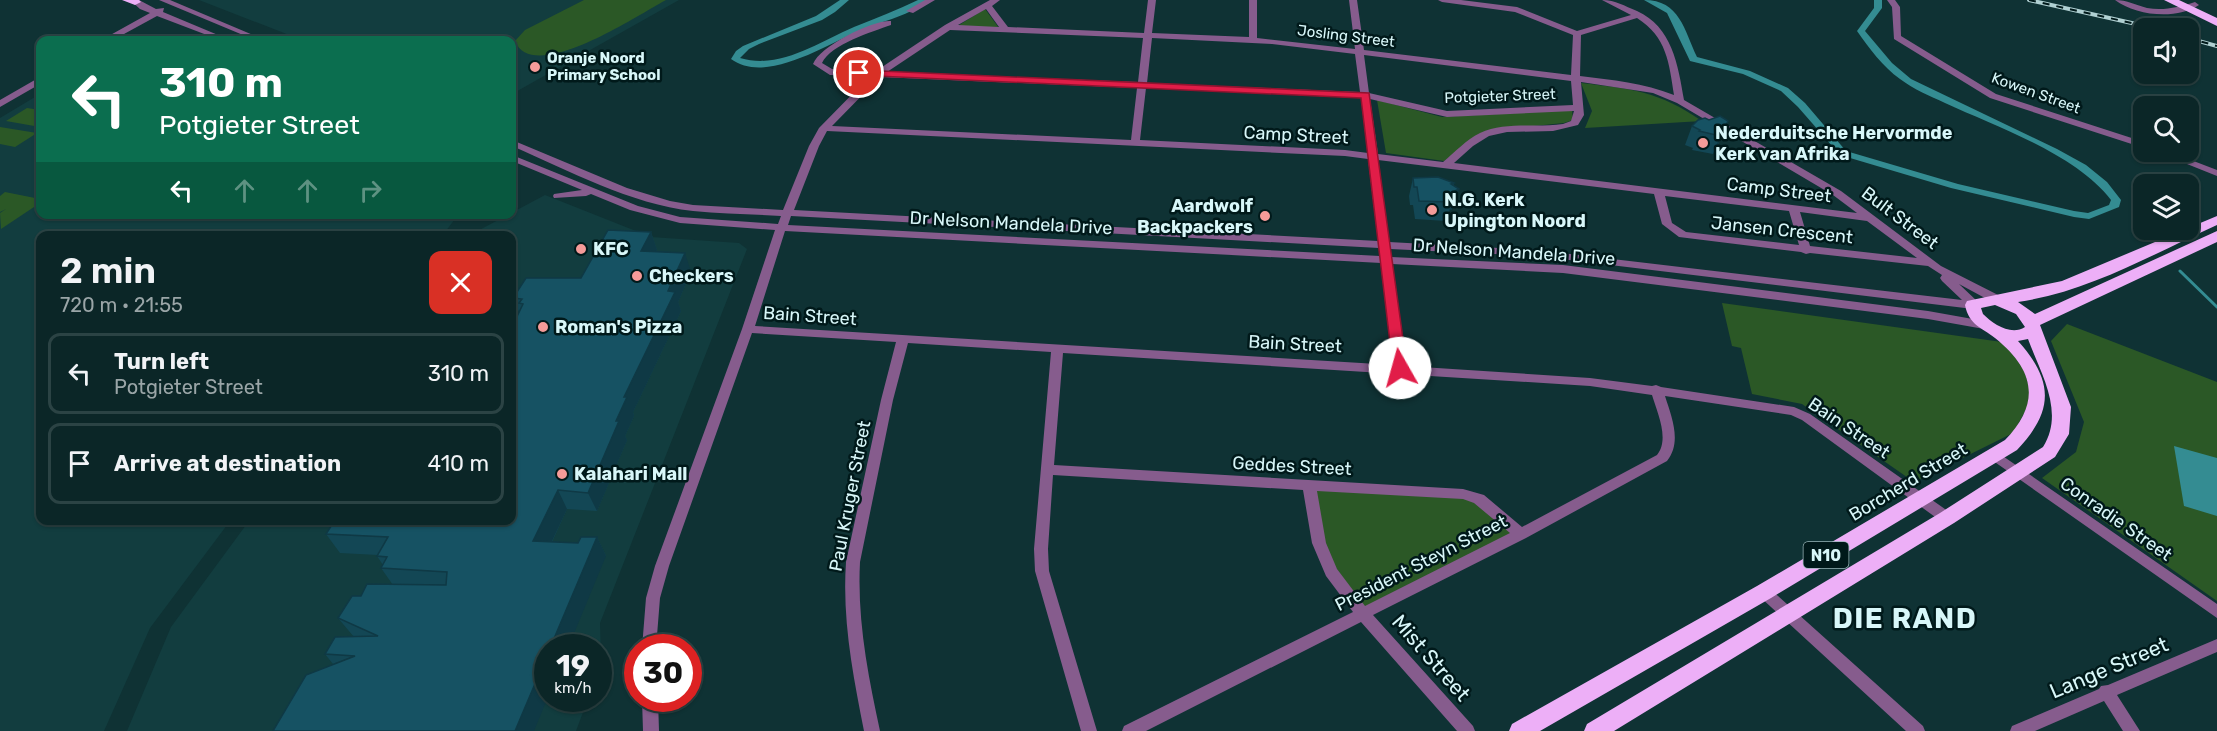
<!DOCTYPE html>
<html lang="en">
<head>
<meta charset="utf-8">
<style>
  :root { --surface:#0b2627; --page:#193233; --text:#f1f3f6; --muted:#9aa5a7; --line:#2b4344 }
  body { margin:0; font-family:Rubik,sans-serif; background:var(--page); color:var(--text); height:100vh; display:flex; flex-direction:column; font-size:22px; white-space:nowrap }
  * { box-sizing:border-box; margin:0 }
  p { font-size:20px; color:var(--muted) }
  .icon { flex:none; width:33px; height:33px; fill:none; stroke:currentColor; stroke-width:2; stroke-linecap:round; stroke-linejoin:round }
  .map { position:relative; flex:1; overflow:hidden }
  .side { position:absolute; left:36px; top:231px; width:480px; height:294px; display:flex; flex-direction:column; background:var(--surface); border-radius:12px; box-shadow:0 2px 4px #0004,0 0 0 2px var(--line) }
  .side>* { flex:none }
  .guide { position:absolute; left:36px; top:36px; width:480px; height:183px; border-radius:12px; box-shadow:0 2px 4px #0004,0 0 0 2px var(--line); background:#0b6e4f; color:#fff; overflow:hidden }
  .tools { position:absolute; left:2133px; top:18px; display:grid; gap:12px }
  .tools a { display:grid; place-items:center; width:66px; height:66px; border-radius:12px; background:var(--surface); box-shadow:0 2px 4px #0004,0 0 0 2px var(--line); font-size:30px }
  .speed { position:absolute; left:534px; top:634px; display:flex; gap:12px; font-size:30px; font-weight:700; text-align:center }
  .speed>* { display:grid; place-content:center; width:78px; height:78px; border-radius:50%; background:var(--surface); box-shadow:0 2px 4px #0004,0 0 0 2px var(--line); line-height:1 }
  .speed small { font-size:15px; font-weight:400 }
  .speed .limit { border:9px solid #d22; background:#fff; color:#111 }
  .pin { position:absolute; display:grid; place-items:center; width:51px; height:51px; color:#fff; margin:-26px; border:3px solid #fff; border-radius:50%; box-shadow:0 2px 6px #0007 }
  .me { position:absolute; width:66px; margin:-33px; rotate:353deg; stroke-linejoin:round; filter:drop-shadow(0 0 4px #0008) }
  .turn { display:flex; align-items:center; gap:21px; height:126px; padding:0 24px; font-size:27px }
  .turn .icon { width:78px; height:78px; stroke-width:2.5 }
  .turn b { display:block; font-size:42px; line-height:51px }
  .lanes { display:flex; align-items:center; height:57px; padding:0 24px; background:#0003; justify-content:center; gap:30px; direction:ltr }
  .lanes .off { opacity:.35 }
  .round { display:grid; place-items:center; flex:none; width:63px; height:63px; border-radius:12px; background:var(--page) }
  .summary { display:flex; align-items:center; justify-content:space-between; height:102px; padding:0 24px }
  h1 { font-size:36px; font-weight:600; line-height:45px }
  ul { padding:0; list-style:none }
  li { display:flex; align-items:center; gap:18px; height:81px; margin:0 12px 9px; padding:0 12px; border:3px solid var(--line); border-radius:12px }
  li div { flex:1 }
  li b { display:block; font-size:22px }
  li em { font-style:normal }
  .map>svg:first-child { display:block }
  .built { fill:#123d3f }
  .green { fill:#2b5826 }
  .water { fill:#348c92 }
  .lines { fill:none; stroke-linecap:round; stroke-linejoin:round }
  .stream { stroke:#348c92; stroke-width:3 }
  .canal { fill:#348c92; fill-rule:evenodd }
  .minor { fill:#865c8d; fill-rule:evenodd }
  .highway { fill:#edaff7; fill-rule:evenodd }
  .rail-casing { stroke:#b0d0d2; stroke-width:4 }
  .rail { stroke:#00191a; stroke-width:2; stroke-dasharray:7; stroke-linecap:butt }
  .wall { fill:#134755 }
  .shaded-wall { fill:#0f3945 }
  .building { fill:#165263; stroke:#0f3945; stroke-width:1.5 }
  .route { fill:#e11d48; stroke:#92132f; stroke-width:1.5 }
  .poi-dot { fill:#f59b99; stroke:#00191a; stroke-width:2 }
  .labels { text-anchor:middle; stroke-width:5; stroke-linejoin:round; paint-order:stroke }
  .far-street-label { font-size:15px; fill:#d8f7f9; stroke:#00191a }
  .far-poi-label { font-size:15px; font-weight:bold; fill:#d8f7f9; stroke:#00191a; text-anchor:start }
  .shield { fill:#00191a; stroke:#97b4b6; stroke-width:1.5 }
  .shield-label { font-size:16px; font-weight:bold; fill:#d8f7f9 }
  .poi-label { font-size:18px; font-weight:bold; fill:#d8f7f9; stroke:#00191a; text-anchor:start }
  .street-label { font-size:18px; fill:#d8f7f9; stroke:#00191a }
  .near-street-label { font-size:21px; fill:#d8f7f9; stroke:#00191a }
  .near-district-label { font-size:28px; font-weight:bold; letter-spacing:1.5px; fill:#d8f7f9; stroke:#00191a }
</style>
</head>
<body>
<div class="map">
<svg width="2217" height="731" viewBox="0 0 2217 731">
  <rect width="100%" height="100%" fill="#0f3234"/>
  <!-- built -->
  <path class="built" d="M199,0H679L512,94V40H302Z
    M40,94V214L458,215L442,236H40V520L230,521L150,628L104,731H0V118Z
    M545,195L651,237L739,243L747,249L600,623L601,660L599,670L598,648H548V699H588L576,731H127L171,627L249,521L512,520V236L470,235Z"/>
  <!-- green -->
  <path class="green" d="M584,0H666C641,13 533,86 515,41L525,30Z
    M985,9L999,28L956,27Z
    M1581,83C1633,89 1658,91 1702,121L1585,128L1592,111Z
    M1377,100L1442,117L1572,110L1573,120L1564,123L1486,131L1444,161L1386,153Z
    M27,108L40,110V127L6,121Z
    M0,127L37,133L15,147L0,144Z
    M5,192L40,199V203L1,229L0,213L6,209L0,212V196Z
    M1722,303L2002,342L2022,361L2032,399L2013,433L1914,482L1802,404L1752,394L1741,348L1732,346Z
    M2067,324L2217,382V601L2042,478L2076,452L2084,422L2051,341Z
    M1314,484L1461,492L1516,534L1366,610L1323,550Z"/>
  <!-- water -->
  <path class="water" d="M2174,446L2217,458V516L2184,506Z"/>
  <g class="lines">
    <!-- stream -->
    <path class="stream" d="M2180,271L2217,307"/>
    <!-- canal -->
    <path class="canal" d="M840,0H849L835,12L822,20L759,44L749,49L740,58C781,70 818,42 854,27C876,18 897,10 918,0H929C911,15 883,21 861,30C827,44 766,85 731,59L736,51L743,46L816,16Z
      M1644,0C1680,0 1684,30 1697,57L1750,71L1788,88L1805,103L1846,151L1958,184L2074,211L2088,213L2109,205L2111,200C2076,154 1997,127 1945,103C1930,96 1913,89 1900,79C1883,67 1869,48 1857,31L1874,8V0H1882V8L1865,31L1892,63L1911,79L2057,149L2086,165L2107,182L2121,200L2119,207L2089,219L2074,217L1951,188L1840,155L1798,107L1781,91L1743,74L1690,61L1667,13Z"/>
    <!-- minor -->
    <path class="minor" d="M130,0H139L156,9L164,8L163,12L230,40H220L157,16L113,40H104L105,38L150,13L140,9Z
      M159,0H170L265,40H255Z
      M925,0H935L913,13L906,11Z
      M990,0H1000L992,6L1008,27L1144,33L1148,0H1156L1152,33L1249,37V0H1257V38L1355,49L1349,0H1357L1364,50L1571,75L1573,35L1515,12L1442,2L1438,0H1461L1517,7L1577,31L1631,15L1602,0C1616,0 1624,6 1637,11C1672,27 1678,64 1684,100L1841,191L1941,266L2004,298L2006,301L2004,304H1996L1959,284L1978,302L1980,305L1978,308L1973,309L1536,256L1390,249L1391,257L1563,265L1928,311L1984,321L1988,322L1990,325L1988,328L1984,329L1928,319L1563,273L1392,264L1406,366L1590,378L1652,386L1656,385L1661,387L1794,407L1810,414L1952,514L1954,518L1952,522L1947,523L1942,522L1802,420L1791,415L1665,396C1672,418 1682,442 1667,461L1526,538L1373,615L1473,726L1475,731H1457L1361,622L1146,731H1122L1124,726L1353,612L1326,576L1312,543L1303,490L1053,475L1048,549L1049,571L1097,731H1081L1035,571L1034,549L1051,352L908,343L893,400L860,562C857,620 868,675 880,731H864C853,675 842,620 846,562L881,400L896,342L752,333L669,566L660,598L656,648H642L646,598L655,566L742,329L775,230L680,223L630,210L591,194L586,196L554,198L553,196L554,194L582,190L512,161V155L638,206L680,217L778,224L781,216C752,214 722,214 693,211C630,204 570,171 512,146V140L627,188L670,201L693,205L783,210L809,146L819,128L870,76L830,75L813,64C820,46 872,20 891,21V25C872,32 831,44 822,63L832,69L876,71L945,25ZM986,9L999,27L958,25ZM1637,18C1667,37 1669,63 1674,95C1644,83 1612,80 1580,76L1581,35ZM950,30L1143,38L1138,82L887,72ZM1152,38L1272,44L1355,54L1360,92L1147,83ZM1364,55L1571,81L1573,105L1447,111L1369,93ZM880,77L1137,88L1131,140L832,126ZM1581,82L1653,93L1677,103L1833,195L1857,213L1454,163L1473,146L1489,136L1507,132L1553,131L1578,125L1584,115ZM1146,88L1361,98L1368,153L1345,150L1140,140ZM1370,99L1447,117L1574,111L1571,121L1563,124C1536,128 1505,121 1480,133C1466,140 1455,152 1443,162L1378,154ZM827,131L1345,156L1368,159L1378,241L794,210L819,146ZM1378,160L1654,194L1662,224L1679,237L1801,252L1806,254L1810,253L1928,266L1942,275L1940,278L1942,281L1962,300L1536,250L1389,242ZM1665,196L1789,211L1799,245L1686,232L1672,223ZM1800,212L1867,221L1917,258L1810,246ZM791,216L1379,248L1380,256L788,225ZM785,231L1381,263L1394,365L755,326ZM1063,353L1590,386L1652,395C1657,412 1670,439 1657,455L1522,527L1484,495L1463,489L1054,465ZM1317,491L1463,499L1474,503L1510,533L1365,606L1337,569L1326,543Z
      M1887,0H1895L1900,7L1901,36L1996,94L2144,142V148L1990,98L1894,39L1892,7Z
      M2115,0C2127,0 2136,5 2147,8C2164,11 2179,7 2195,2L2199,5C2177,20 2136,16 2115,0Z
      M40,77V84L0,107V100Z
      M2157,152H2170L2217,170V176Z
      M1994,450L2217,604V618L1989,458L1988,455L1989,452Z
      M1764,586L1769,588L1923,726L1925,731H1906L1759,596L1757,592L1759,588Z
      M2217,639V652L2117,695L2140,731H2123L2104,701L2035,731H2010L2012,726L2099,689L2101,686L2108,685Z
      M642,699H658L659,731H643Z"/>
    <!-- highway -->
    <path class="highway" d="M122,0H139L141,2L135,5Z
      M2164,0H2179L2217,18V26Z
      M2217,216V225C2153,254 2088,292 2018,302L2035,314L2217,231V242L2040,325L2071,407L2069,434L2055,457L1954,523L1614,731H1584L1587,724L1940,513L2043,447C2065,412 2041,374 2028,339L2018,341C2054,381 2054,411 2017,450L1771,598L1540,731H1509L1512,724L1757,586L2005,440C2041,403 2035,370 1995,338C1981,327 1969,325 1965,305L1967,301L2062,281ZM1995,305L2016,314L2025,327C2011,336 1993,324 1983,314L1981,308Z"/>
    <!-- rail casing -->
    <g class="rail-casing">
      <path id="rail" d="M2029,0L2154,28
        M2188,38L2217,46"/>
    </g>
    <!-- rail -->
    <use href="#rail" class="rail"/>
  </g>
  <!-- wall -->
  <path class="wall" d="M1720,116L1721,139L1713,154L1692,150L1693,148L1685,145L1692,126Z
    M1413,178L1454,183V208L1449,211L1446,221L1415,219L1413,205H1410L1409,196Z
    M651,232L657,250L656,252L691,272L678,302L681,311L633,412L634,416L625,436L627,440L597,511L567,509L552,542L578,543L597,537L606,556L333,664L325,654L354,637L338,618L361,596L393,585L381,568L383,565L377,556L378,555L340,553L326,534L512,520L519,312L513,298L581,278Z"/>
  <!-- shaded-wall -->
  <path class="shaded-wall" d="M1728,121L1721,139L1713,154L1720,136Z
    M1454,183L1451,193L1459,189L1454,208L1449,211L1451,202L1447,203L1451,184Z
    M651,232L657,250L648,270L641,251Z
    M685,253L691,272L678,302L681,311L633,412L634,416L625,436L627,440L597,511L588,493L616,421L624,397Z
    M558,490L567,509L543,560L533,541Z
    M597,537L606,556L568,648H550Z
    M548,653V697L534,731H515Z"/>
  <!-- building -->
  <path class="building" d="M1720,116L1728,121L1720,136L1699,131L1700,130L1692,126L1698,120L1705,118L1709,120Z
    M1438,177L1454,183L1451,184L1459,189L1449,194L1451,202L1419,201L1417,187H1414L1413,178Z
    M608,230L651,232L641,251L685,253L668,291L675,292L624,397H627L616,421H619L588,493L558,490L533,541L578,543L581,537H597L550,648H548V653L515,731H273L306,675L355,656L325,654L335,637L378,636L338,618L352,596H361L367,584L446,585L447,572L381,568L387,557L377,556L388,537L326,534L335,520H512V327L523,304L519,303L522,299L513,298L526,278H581Z"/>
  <!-- route -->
  <path class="route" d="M859,70L1369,93L1407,368L1400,373L1393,368L1361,98L855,75L854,73Z"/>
  <!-- markers -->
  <g class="poi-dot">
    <circle cx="535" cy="67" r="6"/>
    <circle cx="1703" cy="143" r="6"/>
    <circle cx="1432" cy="210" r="6"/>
    <circle cx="1265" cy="216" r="6"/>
    <circle cx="581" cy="249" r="6"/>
    <circle cx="637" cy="276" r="6"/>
    <circle cx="543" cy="327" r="6"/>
    <circle cx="562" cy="474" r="6"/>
  </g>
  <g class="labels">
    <!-- far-street labels -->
    <g class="far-street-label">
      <text transform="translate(1346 36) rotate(7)" y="5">Josling Street</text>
      <text transform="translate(2036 93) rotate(20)" y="5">Kowen Street</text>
      <text transform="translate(1500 96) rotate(-2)" y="5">Potgieter Street</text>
    </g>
    <!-- far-poi labels -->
    <g class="far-poi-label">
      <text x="547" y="63">Oranje Noord<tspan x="547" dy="17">Primary School</tspan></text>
    </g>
    <!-- shield labels -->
    <rect class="shield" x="1803.5" y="542" width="45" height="26" rx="4.5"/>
    <g class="shield-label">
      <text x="1826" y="561">N10</text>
    </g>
    <!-- poi labels -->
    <g class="poi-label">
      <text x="1715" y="139">Nederduitsche Hervormde<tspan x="1715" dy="21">Kerk van Afrika</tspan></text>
      <text x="1444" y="206">N.G. Kerk<tspan x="1444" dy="21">Upington Noord</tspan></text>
      <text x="1253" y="212" text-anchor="end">Aardwolf<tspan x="1253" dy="21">Backpackers</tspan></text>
      <text x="593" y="255">KFC</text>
      <text x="649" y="282">Checkers</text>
      <text x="555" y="333">Roman's Pizza</text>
      <text x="574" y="480">Kalahari Mall</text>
    </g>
    <!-- street labels -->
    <g class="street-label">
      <text transform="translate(1296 135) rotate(3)" y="6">Camp Street</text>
      <text transform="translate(1779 190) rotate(7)" y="6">Camp Street</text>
      <text transform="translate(1900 218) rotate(37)" y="6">Bult Street</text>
      <text transform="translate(1011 223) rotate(3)" y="6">Dr Nelson Mandela Drive</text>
      <text transform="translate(1782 230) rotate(6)" y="6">Jansen Crescent</text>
      <text transform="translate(1514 252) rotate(4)" y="6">Dr Nelson Mandela Drive</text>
      <text transform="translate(810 316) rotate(4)" y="6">Bain Street</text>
      <text transform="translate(1295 344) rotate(3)" y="6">Bain Street</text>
      <text transform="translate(1849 428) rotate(34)" y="6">Bain Street</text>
      <text transform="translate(1292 466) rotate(3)" y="6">Geddes Street</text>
      <text transform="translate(1908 482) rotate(-31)" y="6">Borcherd Street</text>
      <text transform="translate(850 496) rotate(-79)" y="6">Paul Kruger Street</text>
      <text transform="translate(2116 519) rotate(35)" y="6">Conradie Street</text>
      <text transform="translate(1421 563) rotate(-27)" y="6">President Steyn Street</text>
    </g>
    <!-- near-street labels -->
    <g class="near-street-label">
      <text transform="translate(1431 658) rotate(49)" y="7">Mist Street</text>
      <text transform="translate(2109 668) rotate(-23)" y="7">Lange Street</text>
    </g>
    <!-- near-district labels -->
    <g class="near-district-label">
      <text x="1905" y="628">DIE RAND</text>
    </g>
  </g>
</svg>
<div class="tools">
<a><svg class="icon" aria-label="sound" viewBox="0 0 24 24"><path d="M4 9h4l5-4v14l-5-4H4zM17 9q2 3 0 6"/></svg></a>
<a><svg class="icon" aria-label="search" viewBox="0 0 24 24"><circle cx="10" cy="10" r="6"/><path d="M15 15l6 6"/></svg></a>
<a><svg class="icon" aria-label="layers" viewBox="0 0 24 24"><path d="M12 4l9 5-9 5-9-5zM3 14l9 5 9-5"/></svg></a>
</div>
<div class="speed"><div>19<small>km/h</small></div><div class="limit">30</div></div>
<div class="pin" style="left:859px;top:73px;background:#d93025"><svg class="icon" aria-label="arrive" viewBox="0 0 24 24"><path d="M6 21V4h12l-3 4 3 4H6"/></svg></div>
<svg class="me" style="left:1400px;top:368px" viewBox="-20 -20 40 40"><circle r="19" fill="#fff"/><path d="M0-13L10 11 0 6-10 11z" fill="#e11d48"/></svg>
<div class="guide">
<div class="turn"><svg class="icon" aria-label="left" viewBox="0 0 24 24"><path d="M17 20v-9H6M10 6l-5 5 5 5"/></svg><div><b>310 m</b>Potgieter Street</div></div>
<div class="lanes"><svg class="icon" aria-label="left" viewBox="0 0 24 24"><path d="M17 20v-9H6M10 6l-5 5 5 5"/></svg><svg class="icon off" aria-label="ahead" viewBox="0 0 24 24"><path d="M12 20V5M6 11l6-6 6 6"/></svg><svg class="icon off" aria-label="ahead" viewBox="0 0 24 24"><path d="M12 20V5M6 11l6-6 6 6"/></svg><svg class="icon off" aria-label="right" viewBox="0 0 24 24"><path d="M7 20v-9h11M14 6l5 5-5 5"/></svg></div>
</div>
<section class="side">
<div class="summary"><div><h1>2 min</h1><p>720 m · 21:55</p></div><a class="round" style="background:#d93025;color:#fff"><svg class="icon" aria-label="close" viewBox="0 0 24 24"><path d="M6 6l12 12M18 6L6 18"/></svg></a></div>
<ul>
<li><svg class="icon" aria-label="left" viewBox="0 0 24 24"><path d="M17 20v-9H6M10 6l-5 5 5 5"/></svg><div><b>Turn left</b><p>Potgieter Street</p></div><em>310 m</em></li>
<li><svg class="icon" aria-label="arrive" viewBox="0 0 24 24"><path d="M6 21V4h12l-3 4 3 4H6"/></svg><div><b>Arrive at destination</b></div><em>410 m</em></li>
</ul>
</section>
</div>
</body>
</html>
